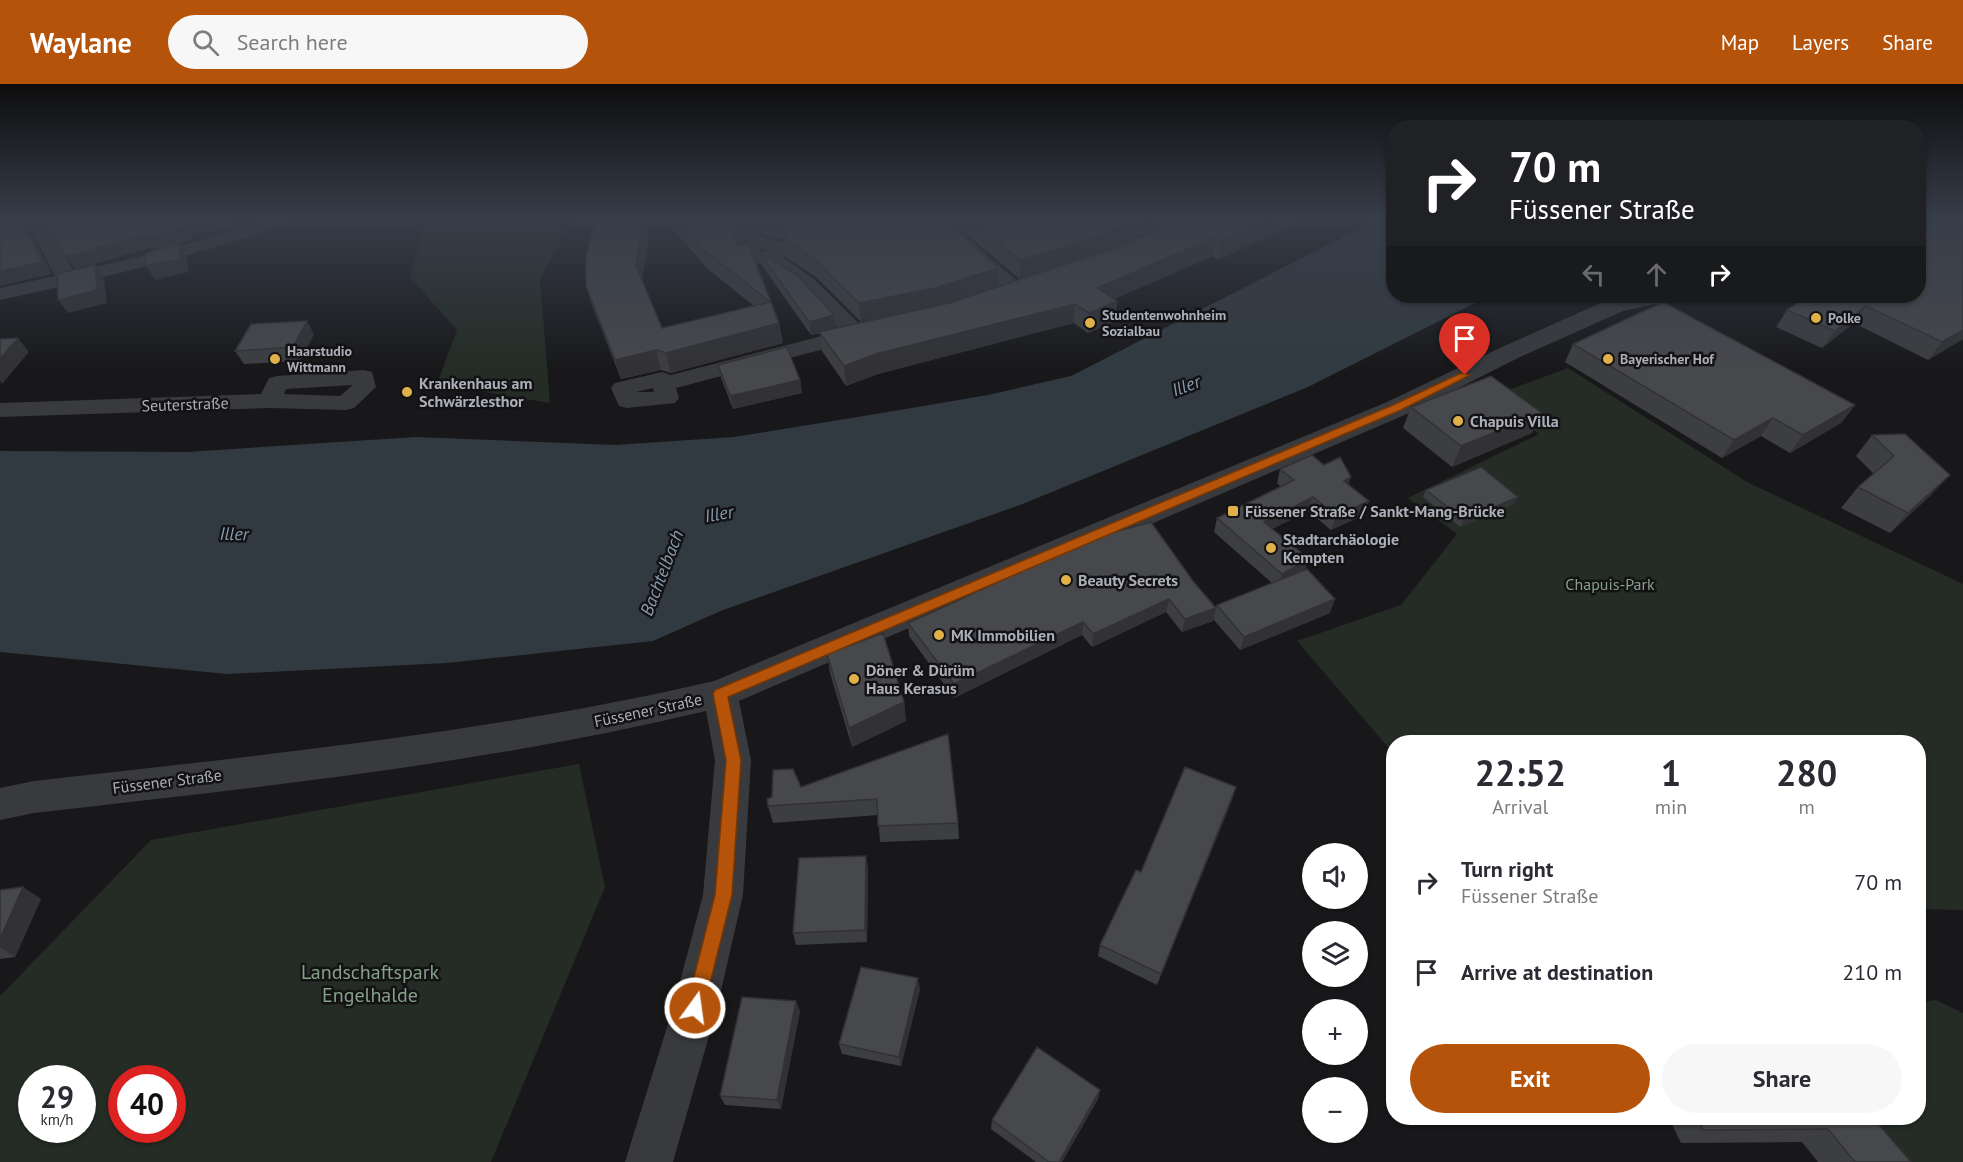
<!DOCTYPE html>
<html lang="en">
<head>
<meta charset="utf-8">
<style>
  :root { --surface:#fff; --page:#f7f7f7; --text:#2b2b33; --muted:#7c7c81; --accent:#b45309 }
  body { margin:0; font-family:"PT Sans",sans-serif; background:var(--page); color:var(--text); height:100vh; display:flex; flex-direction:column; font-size:22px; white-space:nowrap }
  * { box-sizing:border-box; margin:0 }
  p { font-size:20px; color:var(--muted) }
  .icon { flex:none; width:33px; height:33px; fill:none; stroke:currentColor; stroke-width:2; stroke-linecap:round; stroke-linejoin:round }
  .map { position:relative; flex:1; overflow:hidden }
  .drawer { position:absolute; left:1386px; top:651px; width:540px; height:390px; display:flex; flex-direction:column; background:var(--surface); border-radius:24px; box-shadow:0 2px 4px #0004 }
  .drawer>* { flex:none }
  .top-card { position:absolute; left:1386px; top:36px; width:540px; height:183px; border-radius:24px; box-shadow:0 2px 4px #0004; background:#202124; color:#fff; overflow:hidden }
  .tools { position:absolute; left:1302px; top:759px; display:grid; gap:12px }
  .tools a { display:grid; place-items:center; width:66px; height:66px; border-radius:50%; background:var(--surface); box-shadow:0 2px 4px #0004; font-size:30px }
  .speed { position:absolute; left:18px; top:981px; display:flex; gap:12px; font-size:30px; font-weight:700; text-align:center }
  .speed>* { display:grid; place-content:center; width:78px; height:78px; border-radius:50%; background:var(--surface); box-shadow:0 2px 4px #0004; line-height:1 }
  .speed small { font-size:15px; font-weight:400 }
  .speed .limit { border:9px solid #d22; background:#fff; color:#111 }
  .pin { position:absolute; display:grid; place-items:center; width:51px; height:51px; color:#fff; margin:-62px -26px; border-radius:50% 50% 50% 0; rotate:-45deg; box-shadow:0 0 6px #0007 }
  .pin .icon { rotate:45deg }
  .me { position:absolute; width:66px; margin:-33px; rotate:14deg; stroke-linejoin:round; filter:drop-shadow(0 0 4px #0008) }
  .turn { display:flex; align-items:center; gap:21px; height:126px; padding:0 24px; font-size:27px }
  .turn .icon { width:78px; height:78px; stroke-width:2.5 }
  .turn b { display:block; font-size:42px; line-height:51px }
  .lanes { display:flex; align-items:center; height:57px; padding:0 24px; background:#0003; justify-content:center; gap:30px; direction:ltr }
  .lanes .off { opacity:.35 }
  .eta { display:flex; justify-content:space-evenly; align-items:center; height:102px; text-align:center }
  .eta b { font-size:36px; font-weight:700; line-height:42px }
  .cta { display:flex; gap:12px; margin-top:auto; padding:12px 24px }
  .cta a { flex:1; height:69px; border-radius:36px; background:var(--accent); color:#fff; font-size:24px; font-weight:700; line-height:69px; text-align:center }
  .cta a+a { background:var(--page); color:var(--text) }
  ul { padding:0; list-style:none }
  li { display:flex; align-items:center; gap:18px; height:90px; padding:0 24px }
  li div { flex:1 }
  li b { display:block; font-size:22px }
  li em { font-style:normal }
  header { display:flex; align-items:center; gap:36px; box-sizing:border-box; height:84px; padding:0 30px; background:var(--accent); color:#fff }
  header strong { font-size:28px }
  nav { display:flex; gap:33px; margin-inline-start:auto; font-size:21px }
  .search { width:420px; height:54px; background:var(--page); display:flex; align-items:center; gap:15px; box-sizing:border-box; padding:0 21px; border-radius:33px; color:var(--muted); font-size:22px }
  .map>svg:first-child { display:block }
  .green { fill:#242c25; fill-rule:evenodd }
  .water { fill:#323a41 }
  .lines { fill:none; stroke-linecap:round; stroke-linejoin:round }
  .minor { fill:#393a3e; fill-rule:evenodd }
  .tertiary { fill:#393a3e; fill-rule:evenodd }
  .wall { fill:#3d3e41 }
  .shaded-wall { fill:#323235 }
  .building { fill:#47484c; stroke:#323235; stroke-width:1.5 }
  .route { fill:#b45309; stroke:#753606; stroke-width:1.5 }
  .poi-dot { fill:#e0b04a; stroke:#131315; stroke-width:2 }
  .labels { text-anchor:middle; stroke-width:5; stroke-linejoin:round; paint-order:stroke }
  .far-poi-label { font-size:14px; font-weight:bold; fill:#acafb8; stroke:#131315; text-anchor:start }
  .poi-label { font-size:16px; font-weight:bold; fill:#acafb8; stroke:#131315; text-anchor:start }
  .street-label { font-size:16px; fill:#acafb8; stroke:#131315 }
  .park-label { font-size:16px; fill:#85a187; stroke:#131315 }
  .water-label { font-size:18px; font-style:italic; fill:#869caf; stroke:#131315 }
  .near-park-label { font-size:20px; fill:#85a187; stroke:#131315 }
</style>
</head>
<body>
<header>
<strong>Waylane</strong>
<div class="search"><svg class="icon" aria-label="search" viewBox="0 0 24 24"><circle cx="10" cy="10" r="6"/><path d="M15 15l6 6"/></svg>Search here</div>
<nav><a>Map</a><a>Layers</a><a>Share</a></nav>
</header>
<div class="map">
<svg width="1963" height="1078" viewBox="0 0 1963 1078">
  <rect width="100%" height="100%" fill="#18181a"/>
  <!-- green -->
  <path class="green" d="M426,135H536L569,141L540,195L550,319L437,300L457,246L410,193Z
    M1568,284L1747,398L1963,500V826L1919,825L1918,658H1394L1393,669L1297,557L1401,521L1457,450L1408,414L1539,350L1490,313Z
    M579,680L605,803L491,1078H0V912L151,756ZM82,994V1046H32V994ZM122,994H172V1046H122Z
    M1936,916L1963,929V1078H1873L1835,1034H1918L1919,918Z"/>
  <!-- water -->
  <path class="water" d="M1378,135H1393L1394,212H1489L1308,303L1020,421L723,526L653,557L446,579L227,590L0,568V367L187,368L416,353L615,361L734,353L882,329L988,311L1071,292Z"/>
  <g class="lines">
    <!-- minor -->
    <path class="minor" d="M25,135H44L74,188C119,178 164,167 208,154C238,145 257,133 289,135L286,139C192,174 97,195 0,216V204L55,192Z
      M567,135H679C670,147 575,146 567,135Z
      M731,135H750L763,153L787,159L790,168L784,174L814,195L869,249L866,254L676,304L679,314L675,319L627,324L619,322L611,304L615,299L662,288L671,291L841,247L800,203L768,181L743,178L737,166L747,157ZM763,164L770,166L758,169ZM653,304L654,308H636Z
      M925,135H945L1024,203L1027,207L1024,211H1010Z
      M1115,135H1139L1169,153L1166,157H1152Z
      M364,286L372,288L376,303L354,324L346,326L270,324L0,333V319L261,310L269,294L277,292ZM353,301L340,312L284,310L286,305Z"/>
    <!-- tertiary -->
    <path class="tertiary" d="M1380,135H1394V143L1383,140Z
      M1627,212H1673L1670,217L1623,227L1520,273L1407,330L739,617L751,676L743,811L717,924L673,1078H625L673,924L703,811L715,676L706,627C485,680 259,703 34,729L0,736V704L34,697C262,671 490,649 714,597L1387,318L1502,263L1607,216Z"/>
  </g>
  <!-- wall -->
  <path class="wall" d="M45,135H235L238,141L224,146L192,149L193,156L152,163L75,185Z
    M596,135H648L650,145L642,197L662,244L754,222L708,185L673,145L671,135H738L741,138L744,157L741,161L749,162L779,239L783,259L671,289L661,286L621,295L592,221L586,202Z
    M752,135H942L998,203L1020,195L948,135H1141L1139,153L1107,167L1303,135L1218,176L1213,172L1114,215L1117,217L1115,237L1088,249L1074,239L878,290L846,302L822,267L820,249L811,251L763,183L760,169L834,231L836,244L861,238L816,193L787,174L785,156L764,151Z
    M1143,135H1181L1160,144Z
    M1963,135V255L1928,276L1854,239L1822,264L1776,243L1787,226Z
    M314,250L300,277L244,280L235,267Z
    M1573,260L1855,321L1841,339L1790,369L1761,352L1722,374L1565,278Z
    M718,281L800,296L802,309L733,325L721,294Z
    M1411,323L1532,349L1452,383L1403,344Z
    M1905,350L1931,411L1890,449L1841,424L1858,403L1874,390L1856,372L1872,351Z
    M1280,385L1348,400L1364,431L1331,446L1308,427L1272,445L1309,475L1305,486L1330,529L1240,566L1213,535V537L1182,548L1166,528L1092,563L1082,551L954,614L909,552L908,539L1193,497L1216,523L1217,521L1272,499L1214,448L1217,434L1281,403L1277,399Z
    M1426,406L1518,413L1514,420L1460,443L1423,413Z
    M827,570L904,618L906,637L852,663L830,589Z
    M948,650L958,739L959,755L880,758L878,731L773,739L768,722L801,703Z
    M1236,703L1232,716L1157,901L1098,872L1100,861L1141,788Z
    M868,784L867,858L796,861L793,849Z
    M0,806L41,815L15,873L0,875Z
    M920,905L901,982L842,970L839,960Z
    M800,927L781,1025L725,1021L720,1012Z
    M1100,1006L1098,1015L1062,1078H1036L991,1045L992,1036Z
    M1669,1034H1873L1911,1078H1818L1802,1058L1681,1059Z"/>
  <!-- shaded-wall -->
  <path class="shaded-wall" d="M20,135H24L23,136L52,190L0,202V187Z
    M217,135H235L238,141L224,146Z
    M644,135H648L650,145L641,201L636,182Z
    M1139,135H1141L1139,153L1097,171L1020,195V176Z
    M1161,135H1181L1160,144Z
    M1269,135H1304L1218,176L1222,157Z
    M185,136L192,149L193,156L154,167L152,163L75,185L66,173L146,150Z
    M741,138L744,157L735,167L731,148Z
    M1216,153L1213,172L1095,223L1097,204Z
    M179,160L187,173L188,188L155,196L146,182Z
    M95,181L104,195L107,219L68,229L58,216Z
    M998,184V203L935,224L861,239L859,219Z
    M1117,217L1115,237L1088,249L1089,229Z
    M1075,220L1074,239L878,290L846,302L844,282L876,270Z
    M1866,222L1854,239L1822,264L1835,247Z
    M834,231L836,245L819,248L820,249L811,251L809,238Z
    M307,237L314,250L300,277L293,263Z
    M779,239L783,259L671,289L666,269Z
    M1963,246V255L1928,276L1942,258Z
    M18,254L29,268L2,300L0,297V275Z
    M656,266L661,286L621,295L615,276Z
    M800,296L802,309L733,325L730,312Z
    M1855,321L1841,339L1790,369L1803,351Z
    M1542,329L1532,349L1452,383L1461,362Z
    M1773,334L1761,352L1722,374L1734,356Z
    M1950,391L1931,411L1890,449L1908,429Z
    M1351,393L1346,407L1344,397Z
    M1313,413L1308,427L1260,451L1264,438Z
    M1518,413L1514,420L1460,443L1464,436Z
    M1369,417L1364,431L1331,446L1336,432Z
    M1309,475L1304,489L1278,504L1282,490Z
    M1169,515L1166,528L1092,563L1093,550Z
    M1335,515L1330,529L1240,566L1244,553Z
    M1216,524L1213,537L1182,548L1185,535Z
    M1083,538L1082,551L954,614V600Z
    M904,618L906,637L852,663L849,644Z
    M1236,703L1232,716L1157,901L1161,890Z
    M866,772L868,784L867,858L865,846Z
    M23,803L41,815L15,873L0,863V855Z
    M918,894L920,905L901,982L899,973Z
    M796,917L800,927L781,1025L777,1016Z
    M1100,1006L1098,1015L1062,1078H1059Z"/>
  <!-- building -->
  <path class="building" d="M0,135H20L42,178L0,187Z
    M45,135H204L185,136L186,143L146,154V150L66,173Z
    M596,135H644L636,182L662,244L770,218L704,166L676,135H738L741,138L731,148L737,160L749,162L779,239L666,269L656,266L615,276L586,202V173Z
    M772,135H942L998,184L935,204L859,219L813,174L785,155L789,148L785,138Z
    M970,135H1139L1099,152L1020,176Z
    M1184,135H1269L1222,157L1216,153L1097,204L1117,217L1089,229L1075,220L876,270L844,282L819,248L949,219L1115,164Z
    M1918,135H1963V246L1942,258L1866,222L1835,247L1787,226L1807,212H1918Z
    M179,160L180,175L146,182V169Z
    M760,169L797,191L834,231L809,238Z
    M95,181L97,206L58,216L57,190Z
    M1663,218L1855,321L1803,351L1773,334L1734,356L1573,260Z
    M307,237L293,263L235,267L251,240Z
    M18,254L0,275V255Z
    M787,263L800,296L730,312L718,281Z
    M1491,292L1542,329L1461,362L1411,323Z
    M1905,350L1950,391L1908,429L1858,403L1894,372L1872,351Z
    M1312,371L1324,381L1340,373L1351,393L1344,397L1369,417L1336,432L1313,413L1264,438L1309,475L1282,490L1217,434L1294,396L1280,385Z
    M1481,383L1518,413L1464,436L1426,406Z
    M1151,438L1193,497L1216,524L1185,535L1169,515L1093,550L1083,538L954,600L908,539L1099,452Z
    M1307,485L1335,515L1244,553L1217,521Z
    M883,549L904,618L849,644L827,570Z
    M948,650L958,739L878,742L877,715L768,722L767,715L772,713L773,686L793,685L801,703Z
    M1185,683L1236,703L1161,890L1100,861L1136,786L1141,788Z
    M866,772L865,846L793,849L799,774Z
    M23,803L0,855V806Z
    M861,883L918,894L899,973L839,960Z
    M742,913L796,917L777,1016L720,1012Z
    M1037,963L1100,1006L1059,1078H1049L992,1036Z
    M1697,1034H1873L1911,1078H1855L1828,1045L1703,1046Z"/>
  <!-- sky -->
  <linearGradient id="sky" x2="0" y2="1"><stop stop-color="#0d0d0e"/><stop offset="0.47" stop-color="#373d49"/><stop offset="1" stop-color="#373d49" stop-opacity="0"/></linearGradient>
  <rect width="1963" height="286" fill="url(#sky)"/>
  <!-- route -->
  <path class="route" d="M1461,289L1470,291L1401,326L728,613L741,676L732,811L704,924L701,930L695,933L688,930L686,924L715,811L726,676L713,610L715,606L1393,321Z"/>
  <!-- markers -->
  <g class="poi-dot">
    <circle cx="1816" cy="234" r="6"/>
    <circle cx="1090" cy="239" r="6"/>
    <circle cx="275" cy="275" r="6"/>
    <circle cx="1608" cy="275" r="6"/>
    <circle cx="407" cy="308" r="6"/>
    <circle cx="1458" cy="337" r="6"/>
    <rect x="1227" y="421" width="12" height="12" rx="3"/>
    <circle cx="1271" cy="464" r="6"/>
    <circle cx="1066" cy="496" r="6"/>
    <circle cx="939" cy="551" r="6"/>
    <circle cx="854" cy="595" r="6"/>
  </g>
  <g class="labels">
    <!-- far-poi labels -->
    <g class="far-poi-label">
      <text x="1102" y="236">Studentenwohnheim<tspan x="1102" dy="16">Sozialbau</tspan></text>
      <text x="1828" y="239">Polke</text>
      <text x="287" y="272">Haarstudio<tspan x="287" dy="16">Wittmann</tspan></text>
      <text x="1620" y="280">Bayerischer Hof</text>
    </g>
    <!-- poi labels -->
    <g class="poi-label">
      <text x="419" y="305">Krankenhaus am<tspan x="419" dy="18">Schwärzlesthor</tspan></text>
      <text x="1470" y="343">Chapuis Villa</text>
      <text x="1245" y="433">Füssener Straße / Sankt-Mang-Brücke</text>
      <text x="1283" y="461">Stadtarchäologie<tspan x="1283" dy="18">Kempten</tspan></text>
      <text x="1078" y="502">Beauty Secrets</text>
      <text x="951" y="557">MK Immobilien</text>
      <text x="866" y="592">Döner &amp; Dürüm<tspan x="866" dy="18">Haus Kerasus</tspan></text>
    </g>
    <!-- street labels -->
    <g class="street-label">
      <text transform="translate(185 320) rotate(-2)" y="6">Seuterstraße</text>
      <text transform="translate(648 626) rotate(-12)" y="6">Füssener Straße</text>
      <text transform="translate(167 697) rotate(-7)" y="6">Füssener Straße</text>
    </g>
    <!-- park labels -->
    <g class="park-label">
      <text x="1610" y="506">Chapuis-Park</text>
    </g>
    <!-- water labels -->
    <g class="water-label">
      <text transform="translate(1186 302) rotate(-21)" y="6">Iller</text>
      <text transform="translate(719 430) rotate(-10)" y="6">Iller</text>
      <text transform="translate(234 450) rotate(1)" y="6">Iller</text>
      <text transform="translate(662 489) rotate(-69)" y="6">Bachtelbach</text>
    </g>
    <!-- near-park labels -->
    <g class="near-park-label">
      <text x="370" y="895">Landschaftspark<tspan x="370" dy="23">Engelhalde</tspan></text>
    </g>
  </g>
</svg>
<div class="tools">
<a><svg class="icon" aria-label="sound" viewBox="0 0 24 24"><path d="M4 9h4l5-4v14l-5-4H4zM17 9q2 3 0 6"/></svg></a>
<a><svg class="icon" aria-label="layers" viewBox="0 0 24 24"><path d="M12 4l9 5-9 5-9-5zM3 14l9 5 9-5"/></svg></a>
<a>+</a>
<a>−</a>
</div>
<div class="speed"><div>29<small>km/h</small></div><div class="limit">40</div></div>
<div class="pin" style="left:1465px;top:291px;background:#d93025"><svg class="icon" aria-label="arrive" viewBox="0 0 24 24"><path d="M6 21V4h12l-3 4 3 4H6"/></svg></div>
<svg class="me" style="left:695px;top:924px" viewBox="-20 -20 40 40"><circle r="17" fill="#b45309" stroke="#fff" stroke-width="3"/><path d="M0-11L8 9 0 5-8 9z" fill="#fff"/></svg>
<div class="top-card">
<div class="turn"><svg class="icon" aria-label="right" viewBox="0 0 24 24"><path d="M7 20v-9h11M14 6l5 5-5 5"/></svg><div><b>70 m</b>Füssener Straße</div></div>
<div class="lanes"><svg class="icon off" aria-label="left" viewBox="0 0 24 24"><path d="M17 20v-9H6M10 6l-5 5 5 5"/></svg><svg class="icon off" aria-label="ahead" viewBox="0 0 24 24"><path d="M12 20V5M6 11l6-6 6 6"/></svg><svg class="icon" aria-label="right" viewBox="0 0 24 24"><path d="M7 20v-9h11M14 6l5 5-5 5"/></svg></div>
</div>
<section class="drawer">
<div class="eta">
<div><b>22:52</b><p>Arrival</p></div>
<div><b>1</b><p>min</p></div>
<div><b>280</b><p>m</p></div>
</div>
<ul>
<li><svg class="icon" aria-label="right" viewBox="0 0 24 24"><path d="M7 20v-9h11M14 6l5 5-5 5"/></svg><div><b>Turn right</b><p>Füssener Straße</p></div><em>70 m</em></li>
<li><svg class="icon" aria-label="arrive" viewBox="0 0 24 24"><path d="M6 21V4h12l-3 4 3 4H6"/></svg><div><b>Arrive at destination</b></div><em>210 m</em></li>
</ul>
<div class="cta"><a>Exit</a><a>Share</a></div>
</section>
</div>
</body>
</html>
